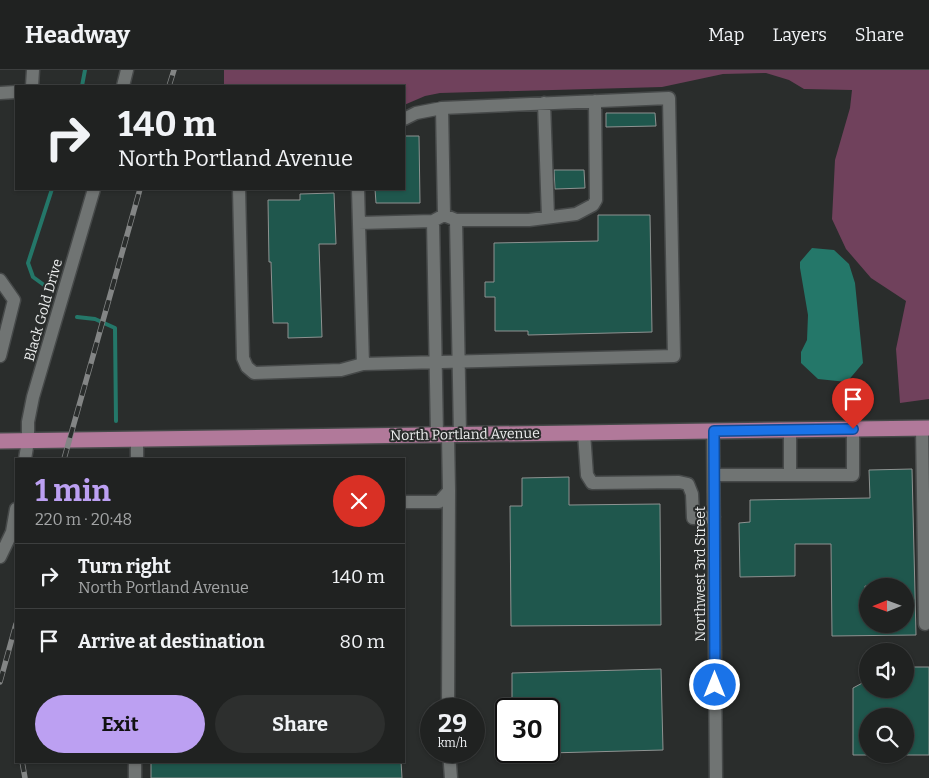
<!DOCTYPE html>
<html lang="en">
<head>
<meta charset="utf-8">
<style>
  :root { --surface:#202221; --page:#2d2f2e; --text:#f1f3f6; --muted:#a2a4a5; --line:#3d3f3f; --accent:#bca0f2 }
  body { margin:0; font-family:Bitter,serif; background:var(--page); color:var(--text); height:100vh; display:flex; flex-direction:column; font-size:19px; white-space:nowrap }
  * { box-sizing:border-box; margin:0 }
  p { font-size:16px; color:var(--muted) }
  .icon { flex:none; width:28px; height:28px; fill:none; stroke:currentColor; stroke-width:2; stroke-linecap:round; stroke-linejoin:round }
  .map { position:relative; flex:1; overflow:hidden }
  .details { position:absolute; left:15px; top:388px; width:390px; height:305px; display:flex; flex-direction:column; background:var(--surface); border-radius:0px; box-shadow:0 1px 4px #0004,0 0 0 1px var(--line) }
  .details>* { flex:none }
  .top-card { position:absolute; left:15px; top:15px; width:390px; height:105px; border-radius:0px; box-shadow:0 1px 4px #0004,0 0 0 1px var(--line); background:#202221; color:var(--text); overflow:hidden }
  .needle { width:32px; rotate:269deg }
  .fabs { position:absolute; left:859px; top:508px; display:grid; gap:10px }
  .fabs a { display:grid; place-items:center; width:55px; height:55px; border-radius:50%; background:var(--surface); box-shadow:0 1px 4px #0004,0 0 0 1px var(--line); font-size:25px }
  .speed { position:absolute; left:420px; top:628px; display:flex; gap:10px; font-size:25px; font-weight:700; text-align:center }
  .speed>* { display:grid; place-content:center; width:65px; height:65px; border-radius:50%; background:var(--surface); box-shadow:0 1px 4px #0004,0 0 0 1px var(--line); line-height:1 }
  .speed small { font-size:12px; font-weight:400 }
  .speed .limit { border:2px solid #111; border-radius:8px; background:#fff; color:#111 }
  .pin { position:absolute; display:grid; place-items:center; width:42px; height:42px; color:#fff; margin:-51px -21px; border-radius:50% 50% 50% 0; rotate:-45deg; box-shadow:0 0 5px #0007 }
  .pin .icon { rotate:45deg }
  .me { position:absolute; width:55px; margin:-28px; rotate:0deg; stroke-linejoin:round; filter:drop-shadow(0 0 4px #0008) }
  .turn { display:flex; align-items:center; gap:18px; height:105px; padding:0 20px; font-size:22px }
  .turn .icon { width:65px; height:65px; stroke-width:2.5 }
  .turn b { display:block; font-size:35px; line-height:42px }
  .round { display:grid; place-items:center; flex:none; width:52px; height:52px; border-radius:26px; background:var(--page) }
  .headline { display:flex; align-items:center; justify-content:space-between; height:85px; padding:0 20px }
  h1 { font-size:30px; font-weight:700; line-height:38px; color:var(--accent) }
  .primary-button { display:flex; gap:10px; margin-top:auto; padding:10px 20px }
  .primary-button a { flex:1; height:58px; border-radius:30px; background:var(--accent); color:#111; font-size:20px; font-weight:700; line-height:58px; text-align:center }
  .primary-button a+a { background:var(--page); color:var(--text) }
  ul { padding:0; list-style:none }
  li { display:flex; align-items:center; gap:15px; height:65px; padding:0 20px; border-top:1px solid var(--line) }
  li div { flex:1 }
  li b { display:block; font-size:19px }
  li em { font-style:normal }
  header { display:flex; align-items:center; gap:30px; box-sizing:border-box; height:70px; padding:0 25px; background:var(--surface); border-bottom:1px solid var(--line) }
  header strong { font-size:24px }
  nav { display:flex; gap:28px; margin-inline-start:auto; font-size:18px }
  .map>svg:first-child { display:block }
  .green { fill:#70415c }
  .water { fill:#247769 }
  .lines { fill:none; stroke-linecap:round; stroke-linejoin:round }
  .stream { stroke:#247769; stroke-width:4 }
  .building { fill:#1f574d; stroke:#8e9291; fill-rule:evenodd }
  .minor-casing { stroke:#464949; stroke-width:15 }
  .major-casing { stroke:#464949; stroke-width:18 }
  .minor { stroke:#707473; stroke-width:12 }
  .major { stroke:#b1799a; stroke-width:15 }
  .rail-casing { stroke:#838585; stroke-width:5.5 }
  .rail { stroke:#2a2d2c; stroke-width:4; stroke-dasharray:11; stroke-linecap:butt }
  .route-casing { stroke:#114b97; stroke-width:12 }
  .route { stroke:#1a73e8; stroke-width:9 }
  .labels { text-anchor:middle; stroke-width:4; stroke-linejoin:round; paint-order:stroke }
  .street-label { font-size:14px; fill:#eceeee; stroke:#2a2d2c }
</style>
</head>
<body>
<header>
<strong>Headway</strong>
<nav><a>Map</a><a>Layers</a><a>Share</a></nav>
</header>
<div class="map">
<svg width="929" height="708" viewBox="0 0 929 708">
  <rect width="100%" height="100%" fill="#2a2d2c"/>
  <!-- green -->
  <path class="green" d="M224,0H929V329L900,333L896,279L906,231L871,208L846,179L832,149L835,90L850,38L852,20L804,19L789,10L766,3L723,4L662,17L440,23L425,26L404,35V16H224Z"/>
  <!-- water -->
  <path class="water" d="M812,178L834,180L849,194L855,213L863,293L847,312L818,309L801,293V282L807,270L808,245L800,198V192Z"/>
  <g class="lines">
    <!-- stream -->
    <path class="stream" d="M82,16L85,0
      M44,215L33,207L28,193L52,119
      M77,247L95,249L115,258L116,351"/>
  </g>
  <!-- building -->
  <path class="building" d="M606,43H655L656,56L606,57Z
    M404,66H419L420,133H376L375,119H404Z
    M554,100H584L585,118L555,119Z
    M334,123L336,174H319L322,267L288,268V253H273L271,192H269L268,130H300V124Z
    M598,145H650L652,262L528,265V261H495V227H485V212H494V173L598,171Z
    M912,399L916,565L832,566L831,474H795V506L740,507L739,453L750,452V430L870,428L869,400ZM865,516H905V554H866Z
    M569,407V435L660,434L661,555L511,556L510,436H522V408Z
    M905,597H929V685H905V646H868V685H853V618L868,610V619H905Z
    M661,599L663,680L549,683V639H512V603Z
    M151,691H401L402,708H151Z"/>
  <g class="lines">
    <!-- minor casing -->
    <g class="minor-casing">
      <path id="minor" d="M32,16L33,0
        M123,16L127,0
        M0,23L16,22
        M544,33L548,147
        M442,38L444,145
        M239,119L243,288L247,297L254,303L341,300L363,294L674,286L669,28L442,38L416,43L404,49
        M358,119L363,294
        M456,150L460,365
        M433,151L437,365
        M359,153L433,151L444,145L456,150H529L576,144L593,135L596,130L595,31
        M0,210L14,230L0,286
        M922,358L925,554
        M790,360V405H853V359
        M713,361L716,708
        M584,363L587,405L592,413L679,412L688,414L692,424L693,448L714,447
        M25,389L28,371V352L33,327L94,119
        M137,389V369
        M714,405H790
        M404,432H439L449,421L448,365
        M0,487L12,462L16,439
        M448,639L449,421
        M449,681L451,708
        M135,691V708"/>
    </g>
    <!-- major casing -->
    <g class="major-casing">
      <path id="major" d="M0,371L929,358"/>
    </g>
    <!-- minor -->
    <use href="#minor" class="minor"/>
    <!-- major -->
    <use href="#major" class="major"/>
    <!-- rail casing -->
    <g class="rail-casing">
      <path id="rail" d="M169,16L174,0
        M64,389L140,119
        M0,612L16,554
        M22,691L25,708"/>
    </g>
    <!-- rail -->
    <use href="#rail" class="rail"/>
  </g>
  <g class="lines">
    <!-- route casing -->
    <g class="route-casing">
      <path id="route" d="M715,615L714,361L853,359"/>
    </g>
    <!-- route -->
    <use href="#route" class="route"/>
  </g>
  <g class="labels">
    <!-- street labels -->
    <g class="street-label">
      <text transform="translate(43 240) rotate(-74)" y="5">Black Gold Drive</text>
      <text transform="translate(465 364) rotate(-1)" y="5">North Portland Avenue</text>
      <text transform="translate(700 504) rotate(-90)" y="5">Northwest 3rd Street</text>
    </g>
  </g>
</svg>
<div class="fabs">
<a><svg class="needle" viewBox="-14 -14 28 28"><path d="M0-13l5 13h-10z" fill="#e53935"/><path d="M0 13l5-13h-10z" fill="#a2a4a5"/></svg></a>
<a><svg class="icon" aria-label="sound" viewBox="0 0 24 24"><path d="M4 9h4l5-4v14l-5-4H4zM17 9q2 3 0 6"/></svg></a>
<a><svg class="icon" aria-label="search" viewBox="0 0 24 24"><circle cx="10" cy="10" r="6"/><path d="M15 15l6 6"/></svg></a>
</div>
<div class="speed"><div>29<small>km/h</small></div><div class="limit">30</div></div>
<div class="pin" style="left:853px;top:359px;background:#d93025"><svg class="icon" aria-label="arrive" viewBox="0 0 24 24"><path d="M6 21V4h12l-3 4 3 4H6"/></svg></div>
<svg class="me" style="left:715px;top:615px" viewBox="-20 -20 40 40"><circle r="17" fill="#1a73e8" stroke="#fff" stroke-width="3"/><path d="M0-11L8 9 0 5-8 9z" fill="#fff"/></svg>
<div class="top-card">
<div class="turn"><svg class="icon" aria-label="right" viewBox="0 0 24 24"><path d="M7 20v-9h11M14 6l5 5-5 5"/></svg><div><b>140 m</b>North Portland Avenue</div></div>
</div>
<section class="details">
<div class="headline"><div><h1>1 min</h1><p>220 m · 20:48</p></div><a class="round" style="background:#d93025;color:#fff"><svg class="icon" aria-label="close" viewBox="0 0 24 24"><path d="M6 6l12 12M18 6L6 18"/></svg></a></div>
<ul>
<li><svg class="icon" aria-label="right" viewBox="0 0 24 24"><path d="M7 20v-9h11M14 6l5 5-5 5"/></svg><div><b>Turn right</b><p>North Portland Avenue</p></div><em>140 m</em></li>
<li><svg class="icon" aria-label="arrive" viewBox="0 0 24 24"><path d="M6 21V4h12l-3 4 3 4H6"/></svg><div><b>Arrive at destination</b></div><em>80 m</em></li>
</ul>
<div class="primary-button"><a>Exit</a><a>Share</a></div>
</section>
</div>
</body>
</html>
